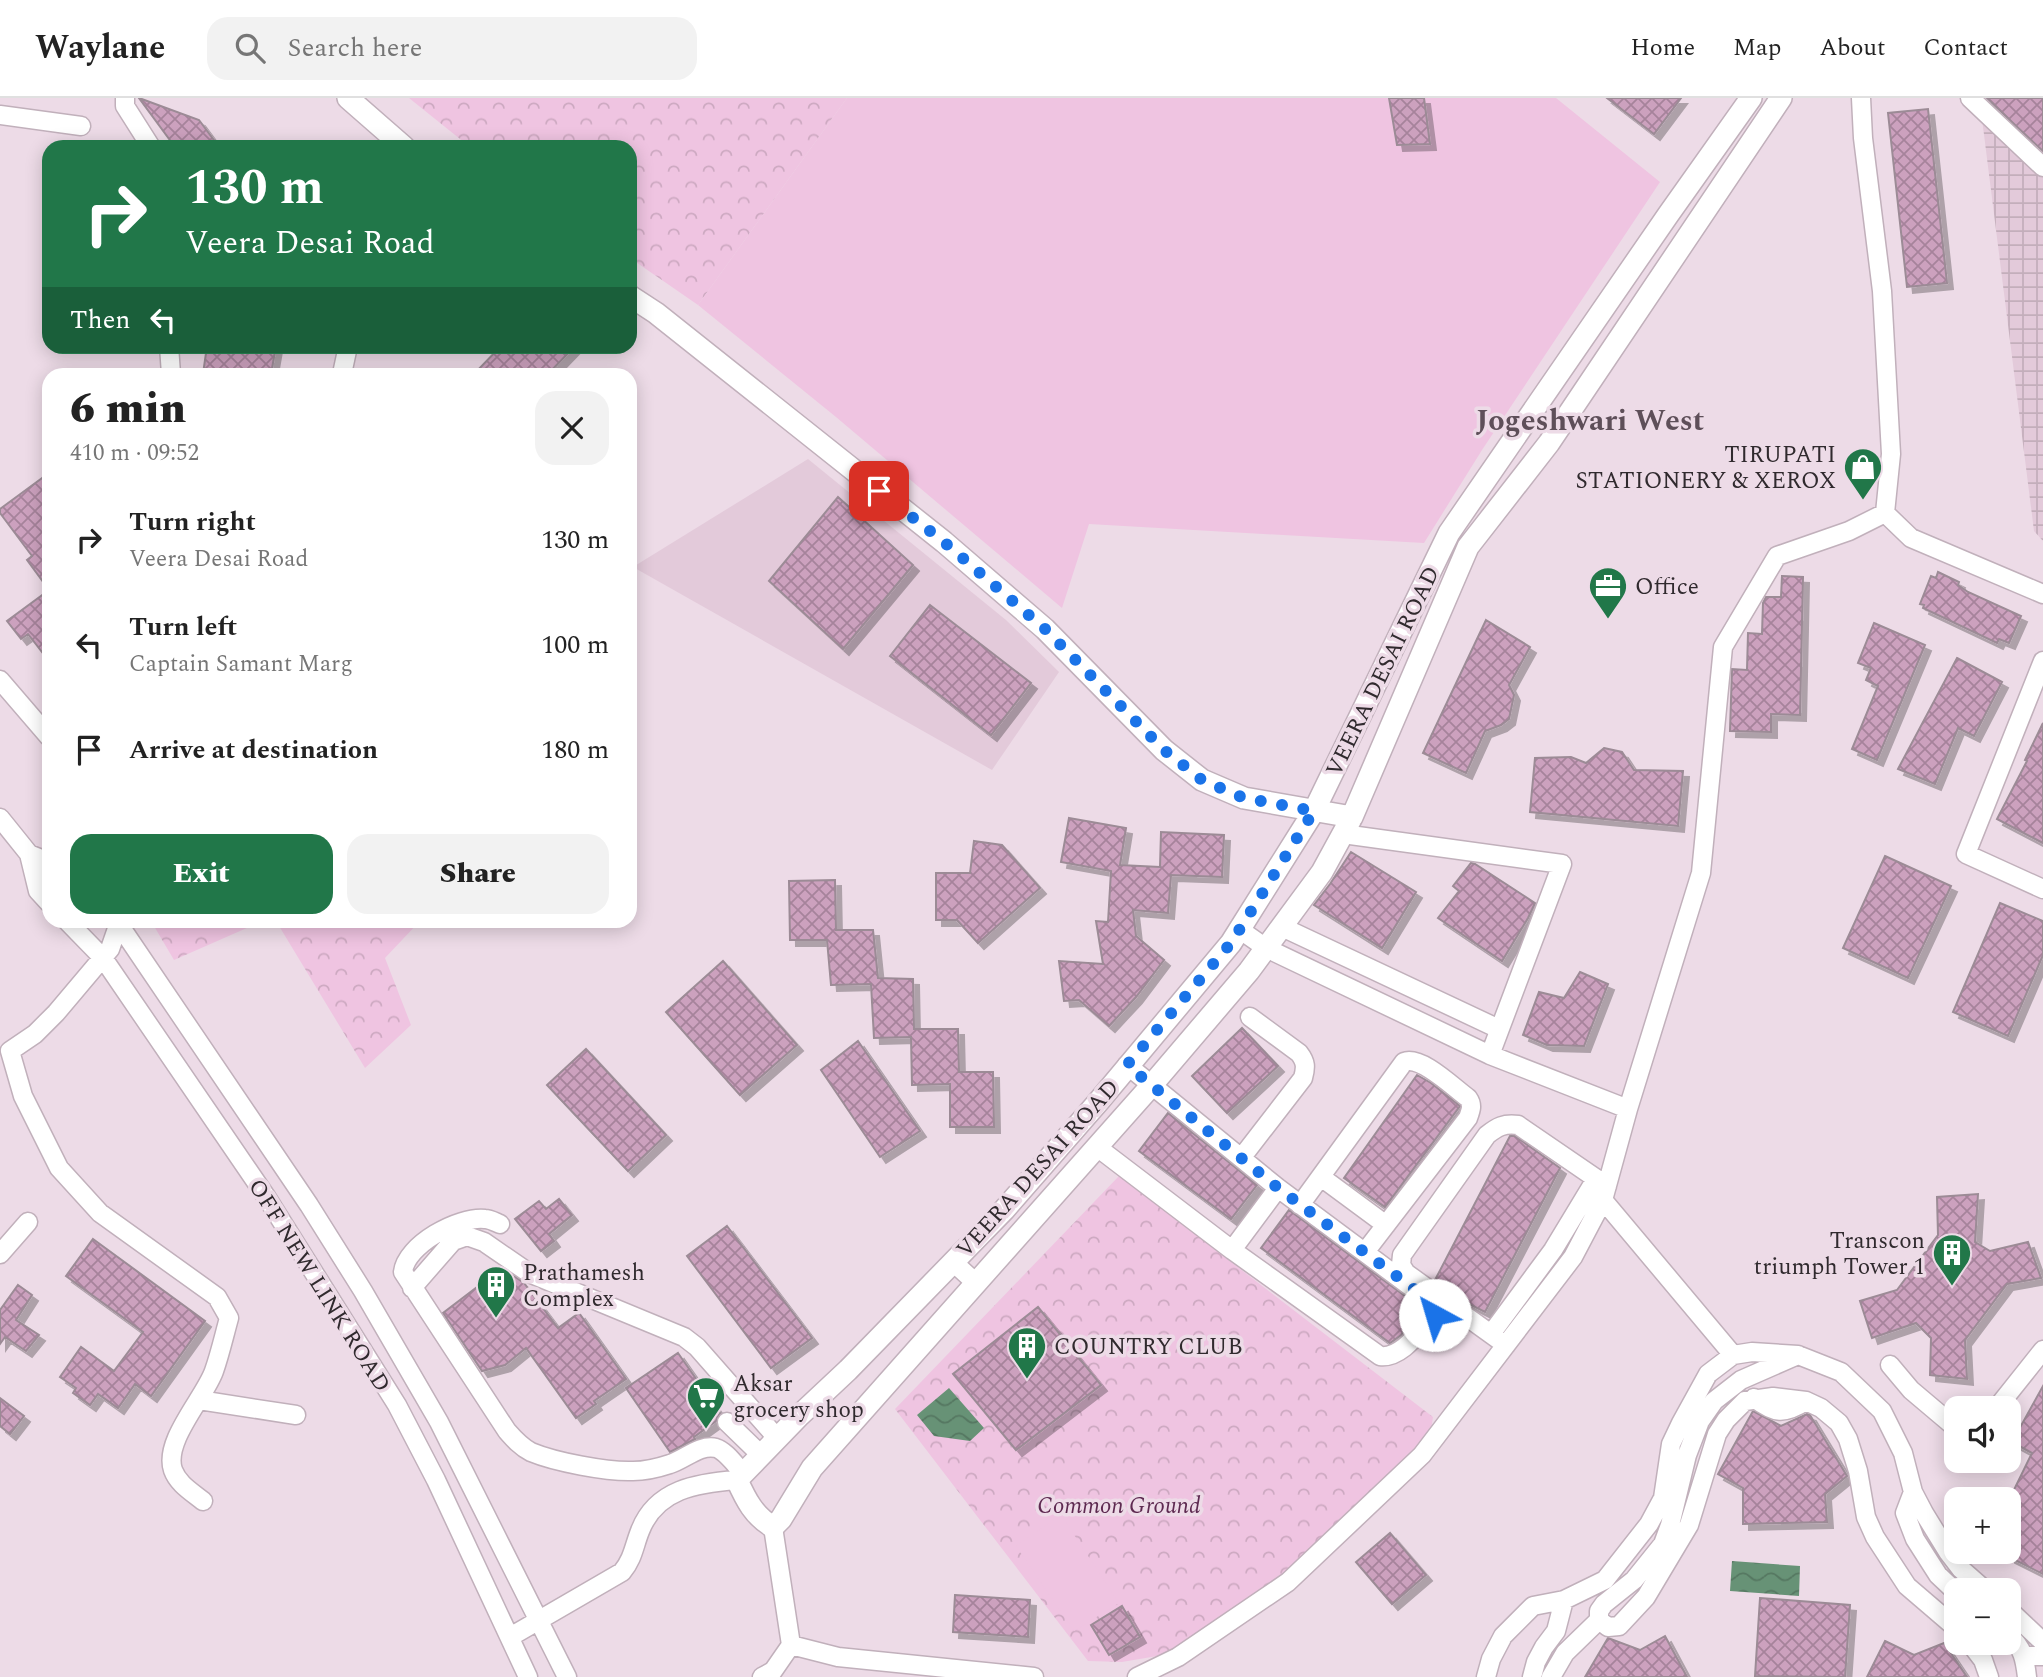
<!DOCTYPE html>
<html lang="en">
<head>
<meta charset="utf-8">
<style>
  :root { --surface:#fff; --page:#f2f2f2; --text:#222; --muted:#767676; --line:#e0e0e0; --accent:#217749 }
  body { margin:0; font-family:Spectral,serif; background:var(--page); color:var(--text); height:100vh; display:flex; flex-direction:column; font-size:26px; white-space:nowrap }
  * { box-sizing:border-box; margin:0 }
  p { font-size:23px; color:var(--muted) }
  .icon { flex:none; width:38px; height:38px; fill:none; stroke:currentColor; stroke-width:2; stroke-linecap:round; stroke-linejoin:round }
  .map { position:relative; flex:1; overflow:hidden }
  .side { position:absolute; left:42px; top:270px; width:595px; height:560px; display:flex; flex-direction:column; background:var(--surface); border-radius:21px; box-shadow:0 4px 18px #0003 }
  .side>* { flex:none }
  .banner { position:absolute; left:42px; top:42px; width:595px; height:214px; border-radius:21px; box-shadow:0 4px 18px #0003; background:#217749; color:#fff; overflow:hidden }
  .buttons { position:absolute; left:1944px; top:1298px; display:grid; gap:14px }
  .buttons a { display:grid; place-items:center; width:77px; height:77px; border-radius:14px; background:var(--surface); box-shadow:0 4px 18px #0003; font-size:35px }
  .pin { position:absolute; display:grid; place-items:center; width:60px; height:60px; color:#fff; margin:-30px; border-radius:14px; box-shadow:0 4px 10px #0006 }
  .me { position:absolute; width:77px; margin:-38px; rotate:321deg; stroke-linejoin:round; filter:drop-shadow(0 0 5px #0008) }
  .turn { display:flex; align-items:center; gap:24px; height:147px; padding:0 28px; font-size:32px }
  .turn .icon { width:91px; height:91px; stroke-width:2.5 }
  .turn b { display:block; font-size:49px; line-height:60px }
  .then { display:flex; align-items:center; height:66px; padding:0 28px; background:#0003; gap:14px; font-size:26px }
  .round { display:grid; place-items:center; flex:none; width:74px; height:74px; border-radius:21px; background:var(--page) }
  .summary { display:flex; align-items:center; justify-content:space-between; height:119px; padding:0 28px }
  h1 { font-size:42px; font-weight:800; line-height:52px }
  .button { display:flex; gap:14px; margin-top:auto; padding:14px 28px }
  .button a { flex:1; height:80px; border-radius:21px; background:var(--accent); color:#fff; font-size:28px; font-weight:800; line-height:80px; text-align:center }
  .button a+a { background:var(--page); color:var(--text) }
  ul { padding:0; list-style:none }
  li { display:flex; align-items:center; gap:21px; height:105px; padding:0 28px }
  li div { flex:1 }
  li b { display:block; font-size:26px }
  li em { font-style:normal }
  header { display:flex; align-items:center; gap:42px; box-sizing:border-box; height:98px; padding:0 35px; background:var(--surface); border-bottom:2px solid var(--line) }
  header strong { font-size:33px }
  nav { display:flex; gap:38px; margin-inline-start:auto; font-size:24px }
  .search { width:490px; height:63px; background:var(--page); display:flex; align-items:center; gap:18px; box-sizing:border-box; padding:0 24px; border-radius:21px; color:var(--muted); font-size:26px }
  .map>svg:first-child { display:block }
  .built { fill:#e3cada }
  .industrial { fill:url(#industrial-grid) }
  .park { fill:url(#park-crowns) }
  .pitch { fill:#efc4e1 }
  .water { fill:url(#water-waves) }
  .building { fill:url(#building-cross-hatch); stroke:#9c8b96; stroke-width:2; filter:url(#shadow) }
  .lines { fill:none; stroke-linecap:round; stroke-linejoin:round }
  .minor-casing { stroke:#c1b0bb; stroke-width:21 }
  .tertiary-casing { stroke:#c1b0bb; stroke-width:24 }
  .minor { stroke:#fff; stroke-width:18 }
  .tertiary { stroke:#fff; stroke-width:21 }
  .route { stroke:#1a73e8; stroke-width:12; stroke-dasharray:0 21.6 }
  .labels { text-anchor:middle; stroke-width:7; stroke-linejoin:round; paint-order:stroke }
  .poi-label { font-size:23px; fill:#302a2e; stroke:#eddbe7; text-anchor:start }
  .street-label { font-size:23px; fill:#302a2e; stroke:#eddbe7 }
  .park-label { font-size:23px; font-style:italic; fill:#5e2a51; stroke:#eddbe7 }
  .district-label { font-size:30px; font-weight:bold; fill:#5e4f59; stroke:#eddbe7 }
</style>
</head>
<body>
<header>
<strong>Waylane</strong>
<div class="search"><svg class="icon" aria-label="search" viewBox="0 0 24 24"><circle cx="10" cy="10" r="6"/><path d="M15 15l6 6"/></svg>Search here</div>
<nav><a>Home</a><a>Map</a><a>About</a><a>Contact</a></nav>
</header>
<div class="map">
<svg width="2043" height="1579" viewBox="0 0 2043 1579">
  <defs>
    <pattern id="industrial-grid" width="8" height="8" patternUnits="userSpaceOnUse" patternTransform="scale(1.75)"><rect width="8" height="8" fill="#e3cada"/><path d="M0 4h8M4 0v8" fill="none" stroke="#c3aebb"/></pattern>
    <pattern id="park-crowns" width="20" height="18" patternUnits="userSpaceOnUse" patternTransform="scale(1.75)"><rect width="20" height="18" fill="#efc4e1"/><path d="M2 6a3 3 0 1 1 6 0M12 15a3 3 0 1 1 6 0" fill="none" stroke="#cda9c1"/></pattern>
    <pattern id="water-waves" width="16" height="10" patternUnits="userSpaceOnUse" patternTransform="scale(1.75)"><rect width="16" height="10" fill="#679276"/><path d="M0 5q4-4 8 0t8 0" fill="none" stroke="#557761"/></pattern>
    <pattern id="building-cross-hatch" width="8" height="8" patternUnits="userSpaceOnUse" patternTransform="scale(1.75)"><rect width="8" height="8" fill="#cca1be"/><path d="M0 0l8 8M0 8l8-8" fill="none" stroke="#a6839b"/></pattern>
    <filter id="shadow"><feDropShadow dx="6" dy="6" stdDeviation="0" flood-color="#0004"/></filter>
  </defs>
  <rect width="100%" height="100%" fill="#eddbe7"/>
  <!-- built -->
  <path class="built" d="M808,361L1006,522L1059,574L992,672L633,469Z"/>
  <!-- industrial -->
  <path class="industrial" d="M1980,5L2043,65V443L2034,433Z"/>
  <!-- park -->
  <path class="park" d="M409,0H847L698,207L630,160V49H470Z
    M151,823H263L174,862Z
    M276,823H420L385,860L411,927L365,970Z
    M1119,1078L1433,1319L1431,1332L1419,1352L1285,1478L1175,1555L1122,1564L1088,1563L895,1311Z"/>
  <!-- pitch -->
  <path class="pitch" d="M847,0H1556L1660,84L1482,352L1424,445L1089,426L1062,510L836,319L698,207Z
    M1061,1417L1119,1505L1074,1533L1016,1448Z"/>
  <!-- water -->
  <path class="water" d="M949,1290L984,1330L970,1343L934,1338L917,1317Z
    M1732,1463L1800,1468L1799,1498L1730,1493Z"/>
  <!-- building -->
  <path class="building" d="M139,0L199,22L219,49H175Z
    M1389,0H1424L1430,46L1397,47Z
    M1607,0H1681L1654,36Z
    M1987,0H2043V53L2014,26Z
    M1928,11L1947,185L1907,189L1888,15Z
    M207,248H276L271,276H203Z
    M501,248H575L548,276H474Z
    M49,375V563L28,536L21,541L7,523L49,492L27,462L32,458L0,415V411Z
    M838,399L913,467L843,551L769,483Z
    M1938,474L1959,484L1958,487L1968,494L2021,518L2009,545L1999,541L1997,545L1923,510L1924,507L1920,506L1931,478L1936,480Z
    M1782,478L1803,479L1800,617L1771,616V634L1730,633L1732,571L1747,572L1748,535L1762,536L1763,505L1766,499H1781Z
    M930,507L1031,585L991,637L890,558Z
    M1486,522L1530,549L1509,587L1514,597L1509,621L1501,627L1485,633L1466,675L1423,655Z
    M1874,525L1925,547L1877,662L1852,651L1878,588L1866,582L1871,570L1858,565Z
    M1957,560L2002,584L1974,638L1958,630L1935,686L1898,671Z
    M2043,625V745L1997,721L2027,663L2025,662Z
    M1604,650L1622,654L1634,672L1683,673L1678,728L1530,714L1535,660L1571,659L1586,665Z
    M1069,720L1126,730L1120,767L1160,769L1161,734L1224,737L1222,779L1171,777L1168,815L1133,812L1136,838L1164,862L1136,899L1109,928L1079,902L1064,903L1059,863L1103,866L1096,823L1108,824L1111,773L1061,764Z
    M974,743L1002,747L1040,790L978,845L957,822H936V775H970Z
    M1351,754L1416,794L1382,850L1314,807L1330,786Z
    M1885,758L1951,788L1908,880L1843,850Z
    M1471,765L1475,766L1535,805L1528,820L1502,863L1438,820L1459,793L1453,788Z
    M835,782L836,832H873L878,880L913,881L914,931H958L959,974H993L994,1029H950V986L912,987L911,939L874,940L871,886L831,887L827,842H790L789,783Z
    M2000,805L2043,823V857L2008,938L1953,914Z
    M723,863L797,947L740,997L666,914Z
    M1580,874L1608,886L1584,948L1547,947L1523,937L1539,894L1564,900Z
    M1242,930L1278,968L1227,1015L1192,978Z
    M858,943L920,1033L880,1059L821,972Z
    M586,951L666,1037L628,1073L547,987Z
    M1417,977L1431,985L1460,1008L1385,1109L1344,1080Z
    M1168,1015L1257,1087L1231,1121L1139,1053Z
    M1510,1038H1515L1560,1070L1485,1214L1465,1204L1435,1182Z
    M1978,1096L1975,1144L1990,1153L2028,1144L2041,1180L2007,1186L1965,1242L1967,1281L1930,1277L1931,1240L1916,1225L1872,1240L1860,1203L1897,1192L1938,1137L1937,1099Z
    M559,1101L572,1117L549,1136L554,1143L541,1153L515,1121L539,1103L546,1111Z
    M1289,1112L1421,1210L1401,1237L1390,1245L1261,1150Z
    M727,1128L812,1240L771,1270L687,1158Z
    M93,1141L205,1223L151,1298L135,1286L118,1310L98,1296L90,1307L73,1295L76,1290L60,1279L81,1249L114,1273L143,1234L66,1178Z
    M502,1170L524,1185L558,1230L579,1215L626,1281L594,1303L596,1306L576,1320L526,1250L505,1267L482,1273L443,1215Z
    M18,1187L32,1197L16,1222L39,1237L26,1253L5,1239L0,1246V1212Z
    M1038,1209L1101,1287L1016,1352L953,1276Z
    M678,1255L720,1315L716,1323L694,1339L695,1341L670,1354L626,1290Z
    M2043,1288V1476L2009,1459V1402L2032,1355L2012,1344Z
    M0,1300L24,1318L10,1336L0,1328Z
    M1753,1313L1781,1328L1807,1316L1810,1317L1847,1378L1825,1396L1827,1424L1743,1426V1390L1718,1376Z
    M1390,1435L1426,1477L1392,1506L1356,1464Z
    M955,1497L1030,1502L1028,1539L953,1534Z
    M1760,1500L1850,1507L1845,1579L1755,1578Z
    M1122,1508L1140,1539L1109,1557L1091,1527Z
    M1665,1538L1687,1579H1585L1608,1540L1640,1552Z
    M1885,1543L1914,1557L1944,1545L1967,1579H1867Z"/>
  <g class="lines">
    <!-- minor casing -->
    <g class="minor-casing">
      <path id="minor" d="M125,0V8L151,49
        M1861,0L1863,40L1882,193L1891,356L1885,415L1911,440L2043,496
        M1970,0L2043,69
        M0,17L81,28
        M169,248L171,276
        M342,276L348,248
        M2043,563L1966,756L2043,791
        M0,582L49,639
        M0,720L29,756L38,793L49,805
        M1343,736L1562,766L1490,957
        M29,756L49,764
        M66,822L103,860L267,1100L397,1307L436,1382L528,1579
        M116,822L309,1107L363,1193L439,1324L567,1579
        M120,822L110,851L56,915L35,936L10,953L23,998L59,1070L100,1115L217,1199L229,1220C224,1238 220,1256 214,1273C205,1299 163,1343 173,1372C178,1386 192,1394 203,1403
        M1282,829L1499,931
        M1239,831L1266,850L1490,957L1628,1011
        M1127,967L1278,1090L1430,1203L1435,1210V1217C1421,1231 1402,1261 1380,1258L1232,1152L1278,1090
        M1097,1049L1232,1152
        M1242,1059L1303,980C1306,969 1306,964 1299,955L1250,919
        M1321,1079L1386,1127
        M1603,1102L1733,1257
        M1300,1107L1404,964C1421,957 1454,990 1468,1000C1473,1007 1471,1012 1468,1020L1365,1154
        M500,1126C495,1124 490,1121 485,1121C458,1118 406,1147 403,1174L507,1333C514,1341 521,1349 531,1354C555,1364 607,1374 633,1373C645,1373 658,1370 670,1366C684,1362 700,1346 716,1350C726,1353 736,1368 744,1376
        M0,1156L28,1124
        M953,1164L976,1185
        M412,1190L453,1143L467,1138L484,1144L529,1175L684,1239L697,1249L777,1340
        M1491,1236L1553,1152L1596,1081
        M1506,1247L1406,1175L1401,1167L1402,1157L1487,1037C1497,1029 1504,1025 1518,1027L1607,1088
        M1798,1257L1741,1282L1714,1303L1700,1323L1687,1357L1670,1427L1663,1446L1634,1482L1604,1506L1599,1513V1522L1608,1529L1619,1528L1646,1499L1689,1427L1717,1336L1726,1322L1745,1303L1773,1299L1806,1303L1821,1310L1839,1325L1848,1341L1858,1373L1866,1419L1875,1439L1907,1488L1956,1530
        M1890,1267L1911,1292L1956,1330
        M1754,1300C1775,1316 1784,1317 1806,1303
        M199,1302L296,1317
        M1996,1311L2043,1252
        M727,1324L761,1357
        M1913,1394L1905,1415L1915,1441L1938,1477L1956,1494
        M2009,1512L2043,1544
        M2009,1538C2023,1549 2025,1562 2027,1579
        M510,1539L622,1474C633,1461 634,1448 640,1433C656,1391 697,1385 737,1382
        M1970,1545L1983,1562L1989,1579
        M791,1547L838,1559L1034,1579
        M2025,1558H2043
        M762,1579L773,1573L791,1547L773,1429
        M1137,1579L1178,1559L1288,1484L1422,1357L1573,1159L1603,1102L1628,1011L1701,775L1723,549L1777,458L1849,433L1885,415
        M1486,1579L1491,1561L1503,1538L1533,1508L1564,1502L1605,1482L1649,1426L1663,1400L1671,1346L1681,1325L1708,1276L1733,1257L1752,1254L1798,1257L1841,1274L1882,1313L1903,1355L1913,1394L1924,1415L1948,1454L1961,1471L1986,1493
        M1532,1579L1536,1564L1544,1549L1556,1533L1564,1502
        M1551,1579L1565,1555L1599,1522"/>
    </g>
    <!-- tertiary casing -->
    <g class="tertiary-casing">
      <path id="tertiary" d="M348,0L404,49
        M1751,0L1668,117L1449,435L1314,713L1231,845L1099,1003L1004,1112L848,1272L800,1317L737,1382C746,1402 754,1418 773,1429L781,1421L812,1370L1151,988L1249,873L1322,774L1352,719L1468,449L1549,345L1781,0
        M630,198L656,215L944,444L1045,531L1164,652L1202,682L1244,700L1352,719"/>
    </g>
    <!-- minor -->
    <use href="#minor" class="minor"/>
    <!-- tertiary -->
    <use href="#tertiary" class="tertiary"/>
  </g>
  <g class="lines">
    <!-- route -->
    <path class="route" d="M879,393L944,444L1045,531L1164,652L1202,682L1244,700L1314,713L1231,845L1127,967L1278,1090L1430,1203L1435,1210V1217"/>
  </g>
  <!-- icons -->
  <defs>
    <g id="shop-pin" transform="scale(2.0125)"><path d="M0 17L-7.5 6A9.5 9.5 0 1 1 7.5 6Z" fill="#217749" stroke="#eddbe7"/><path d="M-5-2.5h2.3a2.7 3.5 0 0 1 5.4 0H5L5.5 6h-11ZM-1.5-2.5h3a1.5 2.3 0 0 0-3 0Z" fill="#fff"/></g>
    <g id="office-pin" transform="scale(2.0125)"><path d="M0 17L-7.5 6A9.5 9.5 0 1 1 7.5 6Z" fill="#217749" stroke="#eddbe7"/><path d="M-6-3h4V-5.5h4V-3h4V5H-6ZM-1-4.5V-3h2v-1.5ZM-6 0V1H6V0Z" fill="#fff"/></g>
    <g id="building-pin" transform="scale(2.0125)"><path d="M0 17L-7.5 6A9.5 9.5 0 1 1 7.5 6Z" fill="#217749" stroke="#eddbe7"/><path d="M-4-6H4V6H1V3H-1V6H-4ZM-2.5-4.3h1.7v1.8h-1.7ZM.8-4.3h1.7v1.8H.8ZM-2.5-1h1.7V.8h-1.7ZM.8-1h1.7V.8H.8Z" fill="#fff"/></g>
    <g id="supermarket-pin" transform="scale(2.0125)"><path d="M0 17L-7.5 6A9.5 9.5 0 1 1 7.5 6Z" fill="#217749" stroke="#eddbe7"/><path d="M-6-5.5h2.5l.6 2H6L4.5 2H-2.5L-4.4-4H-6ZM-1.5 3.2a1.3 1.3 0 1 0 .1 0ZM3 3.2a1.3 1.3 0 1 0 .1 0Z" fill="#fff"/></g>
  </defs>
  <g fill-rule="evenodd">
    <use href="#shop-pin" x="1863" y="369"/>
    <use href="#office-pin" x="1608" y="488"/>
    <use href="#building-pin" x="1952" y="1155"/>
    <use href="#building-pin" x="496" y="1187"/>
    <use href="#building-pin" x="1027" y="1248"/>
    <use href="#supermarket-pin" x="706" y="1298"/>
  </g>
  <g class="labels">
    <!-- poi labels -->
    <g class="poi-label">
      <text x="1836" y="364" text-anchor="end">TIRUPATI<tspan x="1836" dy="26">STATIONERY &amp; XEROX</tspan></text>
      <text x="1635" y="496">Office</text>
      <text x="1925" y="1150" text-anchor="end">Transcon<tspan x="1925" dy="26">triumph Tower 1</tspan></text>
      <text x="523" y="1182">Prathamesh<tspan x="523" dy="26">Complex</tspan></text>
      <text x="1054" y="1256">COUNTRY CLUB</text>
      <text x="733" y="1293">Aksar<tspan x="733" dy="26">grocery shop</tspan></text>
    </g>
    <!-- street labels -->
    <g class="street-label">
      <text transform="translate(1382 573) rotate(-64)" y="8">VEERA DESAI ROAD</text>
      <text transform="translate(1037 1070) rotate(-48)" y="8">VEERA DESAI ROAD</text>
      <text transform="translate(320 1187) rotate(58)" y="8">OFF NEW LINK ROAD</text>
    </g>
    <!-- park labels -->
    <g class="park-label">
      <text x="1119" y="1415">Common Ground</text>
    </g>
    <!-- district labels -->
    <g class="district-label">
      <text x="1590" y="332">Jogeshwari West</text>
    </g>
  </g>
</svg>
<div class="buttons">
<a><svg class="icon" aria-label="sound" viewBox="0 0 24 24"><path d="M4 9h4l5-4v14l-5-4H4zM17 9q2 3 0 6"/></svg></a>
<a>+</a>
<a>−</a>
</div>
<div class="pin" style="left:879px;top:393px;background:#d93025"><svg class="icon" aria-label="arrive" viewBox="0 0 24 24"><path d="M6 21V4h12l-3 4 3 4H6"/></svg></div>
<svg class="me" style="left:1435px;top:1217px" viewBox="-20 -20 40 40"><circle r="19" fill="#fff"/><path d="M0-13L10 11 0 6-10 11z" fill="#1a73e8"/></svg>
<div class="banner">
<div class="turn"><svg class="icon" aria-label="right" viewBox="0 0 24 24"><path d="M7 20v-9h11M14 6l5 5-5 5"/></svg><div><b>130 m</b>Veera Desai Road</div></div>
<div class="then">Then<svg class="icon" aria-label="left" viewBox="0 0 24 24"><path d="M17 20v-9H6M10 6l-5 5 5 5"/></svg></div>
</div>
<section class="side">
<div class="summary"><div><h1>6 min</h1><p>410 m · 09:52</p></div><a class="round"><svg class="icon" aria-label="close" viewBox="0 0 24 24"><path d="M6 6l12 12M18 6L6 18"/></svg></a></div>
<ul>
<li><svg class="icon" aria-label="right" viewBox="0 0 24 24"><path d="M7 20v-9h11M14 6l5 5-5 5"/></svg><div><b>Turn right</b><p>Veera Desai Road</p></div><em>130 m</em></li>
<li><svg class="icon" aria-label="left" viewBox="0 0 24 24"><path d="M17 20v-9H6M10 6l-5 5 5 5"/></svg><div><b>Turn left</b><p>Captain Samant Marg</p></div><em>100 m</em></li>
<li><svg class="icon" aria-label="arrive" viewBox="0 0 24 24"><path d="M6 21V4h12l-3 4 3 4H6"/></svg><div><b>Arrive at destination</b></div><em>180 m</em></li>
</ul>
<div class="button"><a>Exit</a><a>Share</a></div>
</section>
</div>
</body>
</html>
